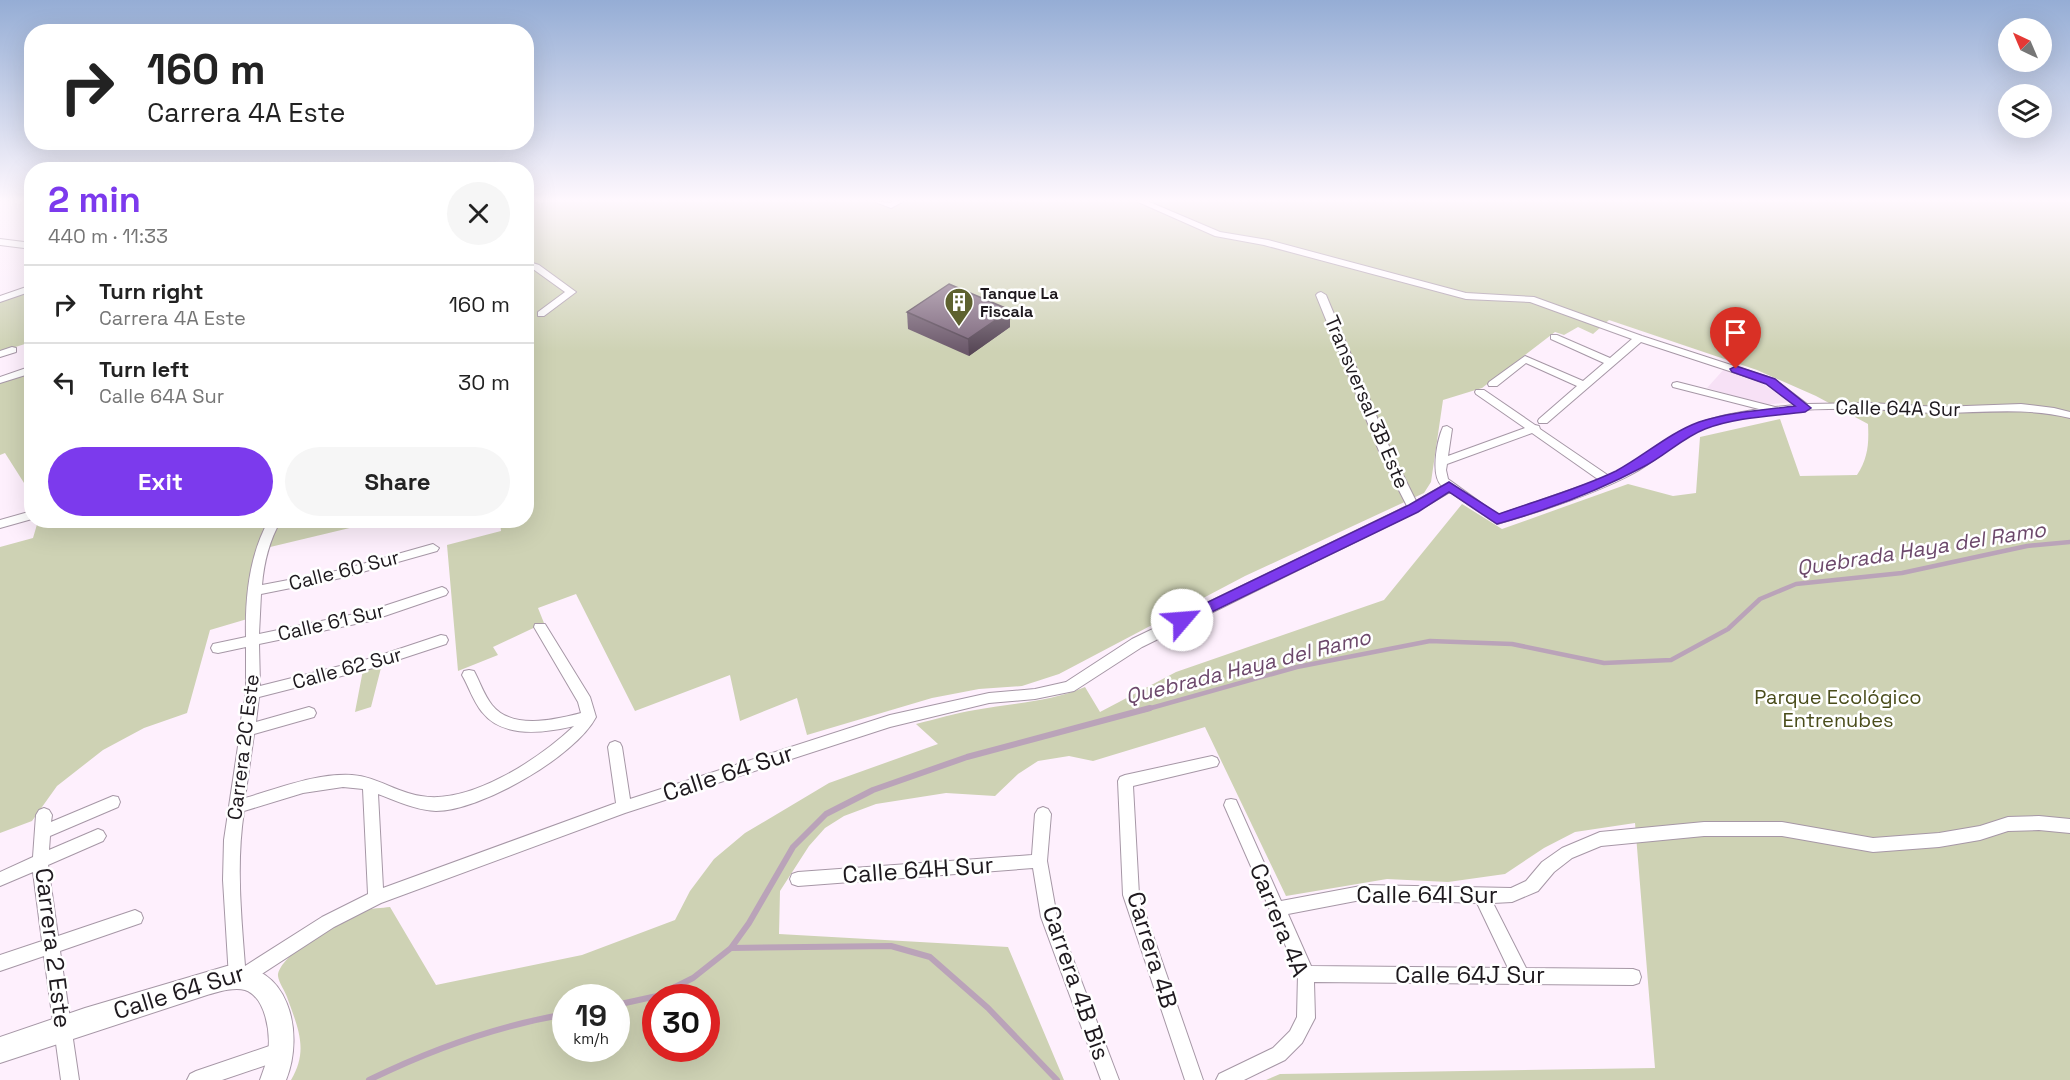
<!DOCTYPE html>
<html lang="en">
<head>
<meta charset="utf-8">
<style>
  :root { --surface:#fff; --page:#f6f6f6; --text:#222; --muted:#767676; --line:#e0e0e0; --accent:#7c3aed }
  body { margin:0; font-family:"Space Grotesk",sans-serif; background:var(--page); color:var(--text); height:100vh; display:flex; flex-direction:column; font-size:22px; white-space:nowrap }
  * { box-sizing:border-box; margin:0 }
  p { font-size:20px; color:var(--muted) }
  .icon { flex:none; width:33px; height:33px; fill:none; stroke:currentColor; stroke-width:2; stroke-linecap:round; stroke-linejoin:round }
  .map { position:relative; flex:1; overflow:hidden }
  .drawer { position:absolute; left:24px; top:162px; width:510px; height:366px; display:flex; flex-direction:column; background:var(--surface); border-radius:24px; box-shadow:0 6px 24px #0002 }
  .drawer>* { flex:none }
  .banner { position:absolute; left:24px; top:24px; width:510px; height:126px; border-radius:24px; box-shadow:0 6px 24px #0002; background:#fff; color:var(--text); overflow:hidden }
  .needle { width:39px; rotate:316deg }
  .tools { position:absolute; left:1998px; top:18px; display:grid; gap:12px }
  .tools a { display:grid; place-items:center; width:54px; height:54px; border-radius:50%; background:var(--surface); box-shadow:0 6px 24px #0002; font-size:30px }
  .speed { position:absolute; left:552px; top:984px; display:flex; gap:12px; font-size:30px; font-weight:700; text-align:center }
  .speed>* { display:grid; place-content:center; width:78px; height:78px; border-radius:50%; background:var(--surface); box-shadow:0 6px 24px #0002; line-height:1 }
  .speed small { font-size:15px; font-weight:400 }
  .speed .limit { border:9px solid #d22; background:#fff; color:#111 }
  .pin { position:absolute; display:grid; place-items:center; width:51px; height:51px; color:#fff; margin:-62px -26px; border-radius:50% 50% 50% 0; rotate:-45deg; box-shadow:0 0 6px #0007 }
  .pin .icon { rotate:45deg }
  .me { position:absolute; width:66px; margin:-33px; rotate:63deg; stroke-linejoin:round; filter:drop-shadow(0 0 4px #0008) }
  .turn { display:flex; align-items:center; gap:21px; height:126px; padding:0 24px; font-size:27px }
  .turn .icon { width:78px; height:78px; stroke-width:2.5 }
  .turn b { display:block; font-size:42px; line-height:51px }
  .round { display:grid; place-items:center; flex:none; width:63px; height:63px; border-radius:32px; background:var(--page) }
  .overview { display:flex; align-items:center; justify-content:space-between; height:102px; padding:0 24px }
  h1 { font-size:36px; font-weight:700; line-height:45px; color:var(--accent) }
  .action { display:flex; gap:12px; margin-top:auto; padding:12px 24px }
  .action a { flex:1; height:69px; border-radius:36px; background:var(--accent); color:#fff; font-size:24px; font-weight:700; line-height:69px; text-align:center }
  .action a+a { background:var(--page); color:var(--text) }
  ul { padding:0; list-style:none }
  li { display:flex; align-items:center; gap:18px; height:78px; padding:0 24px; border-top:2px solid var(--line) }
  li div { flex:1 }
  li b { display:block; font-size:22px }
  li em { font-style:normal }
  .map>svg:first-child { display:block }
  .built { fill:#f7e1f6 }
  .green { fill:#ced2b4; fill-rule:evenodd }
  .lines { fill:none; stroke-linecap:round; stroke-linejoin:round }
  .stream-far1 { stroke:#baa3b9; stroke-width:4.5 }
  .stream { stroke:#baa3b9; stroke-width:6 }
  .street-casing { stroke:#a697a6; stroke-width:2 }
  .secondary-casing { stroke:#a697a6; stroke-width:2 }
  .street { fill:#fff; fill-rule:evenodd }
  .secondary { fill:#fff; fill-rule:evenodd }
  .wall { fill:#6b586a }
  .shaded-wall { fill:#574756 }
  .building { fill:#7c667b; stroke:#574756; stroke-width:1.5 }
  .route { fill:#7c3aed; stroke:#51269a; stroke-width:1.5 }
  .labels { text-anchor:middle; stroke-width:5; stroke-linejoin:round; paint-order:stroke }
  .far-poi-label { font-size:16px; font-weight:bold; fill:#1e191e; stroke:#fff; text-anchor:start }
  .street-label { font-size:20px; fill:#1e191e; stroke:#fff }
  .park-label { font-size:20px; fill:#4a4d1b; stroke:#fff }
  .water-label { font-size:21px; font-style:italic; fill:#6c486b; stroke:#fff }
  .near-street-label { font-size:24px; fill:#1e191e; stroke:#fff }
</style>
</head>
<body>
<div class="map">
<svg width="2070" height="1080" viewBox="0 0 2070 1080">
  <rect width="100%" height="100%" fill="#fef0fd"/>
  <!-- built -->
  <path class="built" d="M1725,368L1761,383L1791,402L1765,405L1707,388Z"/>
  <!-- green -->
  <path class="green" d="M527,201H2070V1080H1266L1280,1074L1655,1068L1635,823L1575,832L1544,848L1505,874L1448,882L1387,879L1286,896L1205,727L1093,761L1069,756L1038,761L1018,774L995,796L946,793L876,804L844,816L825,828L809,846L780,891L779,934L1008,947L1064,1080H291C309,1050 298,1028 287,997C285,991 279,983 278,976C278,955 344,916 363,911C371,908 382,908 390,907L436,985L582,955L675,920L690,891L714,859L745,833L829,783L938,744L916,724C936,719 956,713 975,710C1012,703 1050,702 1085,687L1100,712L1176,672L1384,600L1462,504L1502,529L1628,484L1673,496L1696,493L1700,437L1780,419L1800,476L1857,475C1868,458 1869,444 1868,424L1816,396L1757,370L1609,320L1593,334L1578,327L1564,335L1555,332L1482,388L1443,400L1431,482L1424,493L1245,576L1059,674L1022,686L979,689L932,698L807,735L797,698L740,721L730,675L635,711L576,594L538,608L544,623L493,647L498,655L458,671L447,545L501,531L500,521L526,520ZM566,998H616V1048H566ZM656,998H706V1048H656Z
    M31,286V342L0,352V297Z
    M31,373V494L5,453L0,455V383Z
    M38,521H379L266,548L254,617L210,630L187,713L144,728L103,750L57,786L32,821L0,833V547L33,538Z
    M382,664L371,707L355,712L363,670Z"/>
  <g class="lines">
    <!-- stream-far1 -->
    <path class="stream-far1" d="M1144,710L1297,667L1430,641L1512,644L1604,663L1671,660L1728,629L1760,599L1796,584L1902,573L2027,546L2070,542"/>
    <!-- stream -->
    <path class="stream" d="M731,948L891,946L930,957L988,1008L1057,1080
      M616,1005L657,996L693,978L731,948L749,923L793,847L826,814L873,790L967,757L1150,708
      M369,1080C432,1049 496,1026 566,1014"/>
    <!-- street casing -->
    <g class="street-casing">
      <path id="street" d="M873,201L890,203L894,201H904L891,208Z
        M1136,201H1147L1220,232L1268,240L1466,293L1534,297L1642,336L1774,379L1807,404L1870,403L1939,407L2021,404L2054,408L2070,412V418C2026,407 1983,413 1938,413C1916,413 1893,410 1870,409C1817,408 1758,409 1707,427C1680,437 1659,459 1634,473C1593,495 1542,511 1497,524L1450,492L1418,511L1142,647L1074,691L1035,699L989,703L890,727L625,813L381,903L334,927L248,983L237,986L231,984L229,978L223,880L224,840L240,733L239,731L246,693V647L218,653L213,652L211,648L213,644L246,637C245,598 249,555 269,520H281C269,541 264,562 262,585L341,570L433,544L439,548L437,551L341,578L261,594L259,634L369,611L442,587L446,589L448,592L446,595L370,621L259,644L260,686L372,658L441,635L446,636L448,640L446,644L373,668L259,697L256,722L309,707L314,709L316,713L314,717L254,734L245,798C280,788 316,773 352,775C378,777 395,792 421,796C470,805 539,759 574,726C545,733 503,739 482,712C473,701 469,687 462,675L464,671L469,670L474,671C480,682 484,695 492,705C512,730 554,720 581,713L578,702L534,627L535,624H545L590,697L596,717C575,757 480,811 436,811C415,810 397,801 378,794L383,888L616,803L608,747L610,743L615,741L620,743L622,747L630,799L890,715L989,693L1035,689L1066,682L1132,639L1407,506L1379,451L1316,295L1318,293L1321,292L1326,295L1391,451L1416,501L1442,486C1430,476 1437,440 1443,427L1447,426L1452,429L1448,456L1525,428L1476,394L1475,392L1476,390H1484L1535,425L1539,426L1540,429L1609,476C1637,463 1660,442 1688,428C1710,417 1735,413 1759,409L1673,387L1672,385L1673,383L1677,382L1775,407L1795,405L1766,383L1641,342L1547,423H1539L1538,421L1539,419L1577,386L1526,363L1497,386H1489L1488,384L1489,382L1525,356L1583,381L1604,363L1551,339V335H1557L1610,358L1632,339L1530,302L1466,299L1264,245L1215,236ZM1532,433L1599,480L1498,515L1448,479L1446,470L1447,464ZM343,787L363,789L368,894L322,917L245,966C241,914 236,863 244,811L303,793Z
        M0,239L32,243V249L0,245Z
        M526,261L539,265L576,292L544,316H538V312L565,292L533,269L526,267Z
        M32,285V291L0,302V296Z
        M12,347L16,348V352L0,357V351Z
        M32,366V373L0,383V377Z
        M32,511V519L0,528V520Z
        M1212,756L1217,758L1219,762L1217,766L1133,786L1139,895L1203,1080H1185L1123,895L1118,781L1120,777L1125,775Z
        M113,796L118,797L120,802L118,807L50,836L49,850L98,829L103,831L106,836L103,841L48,865L58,936L135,910L141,913L143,918L141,923L60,951L79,1080H61L44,956L0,971V955L42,941L33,872L0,886V872L33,857L36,815L39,810L44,808L49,810L52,815L51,822Z
        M1231,799L1236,800L1281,901L1366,885L1511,888L1526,881L1542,862L1562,848L1600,832L1704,822H1782L1873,838L1939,833L1980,826L2008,817L2039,816L2070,819V833L2039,830L2008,831L1980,840L1939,847L1873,852L1782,836H1704L1601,846L1572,858L1554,872L1538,891L1512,902L1493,903L1526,968L1633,969L1639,971L1641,977L1639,983L1633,985L1314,982L1315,1018L1302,1043L1285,1060L1244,1080H1216L1219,1074L1273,1048L1290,1031L1297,1017L1298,974L1224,805L1226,800ZM1366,899L1477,903L1508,968L1311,966L1288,914Z
        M1043,807L1048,809L1051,814L1047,861L1057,917L1119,1080H1101L1041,917L1033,868L798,886L792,884L790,879L792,874L798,872L1032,855L1035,814L1038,809Z
        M281,1042L287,1045L290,1051L287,1057L281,1060L222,1080H187L190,1074L196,1071Z"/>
    </g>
    <!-- secondary casing -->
    <g class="secondary-casing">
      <path id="secondary" d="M227,966C289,961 305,1033 286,1080H260C263,1071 267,1062 268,1053C271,1034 266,997 245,990C233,987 218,992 207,995L0,1063V1037L85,1008Z"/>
    </g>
    <!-- street -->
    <use href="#street" class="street"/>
    <!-- secondary -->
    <use href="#secondary" class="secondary"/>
  </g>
  <!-- wall -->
  <path class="wall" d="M907,312L1010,327L969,356L908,329Z"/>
  <!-- shaded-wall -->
  <path class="shaded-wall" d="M1010,310V327L969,356L968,339Z"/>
  <!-- building -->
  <path class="building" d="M949,284L1010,310L968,339L907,312Z"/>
  <!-- sky -->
  <linearGradient id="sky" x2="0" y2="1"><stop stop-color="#95add5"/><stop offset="0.57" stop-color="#fff8fe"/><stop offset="1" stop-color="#fff8fe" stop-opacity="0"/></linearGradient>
  <rect width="2070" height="352" fill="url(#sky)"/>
  <!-- route -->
  <path class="route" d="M1736,366L1775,379L1811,408L1805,412C1773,416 1736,417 1705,429C1682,438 1665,456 1643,467C1598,491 1547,510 1497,524L1449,492L1418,512L1187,624H1177L1174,620L1177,617L1409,505L1449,482L1499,514C1538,500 1579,489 1616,471C1644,456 1669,433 1699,422C1730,412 1763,410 1795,406L1766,384L1732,372L1730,369Z"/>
  <!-- icons -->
  <defs>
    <g id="building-pin" transform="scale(1.5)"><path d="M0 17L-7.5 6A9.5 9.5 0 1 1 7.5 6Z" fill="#5e622f" stroke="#fff"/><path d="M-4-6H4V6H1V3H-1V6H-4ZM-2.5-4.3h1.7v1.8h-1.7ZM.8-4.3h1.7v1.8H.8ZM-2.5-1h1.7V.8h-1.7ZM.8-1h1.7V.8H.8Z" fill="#fff"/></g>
  </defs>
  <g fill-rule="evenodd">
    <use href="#building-pin" x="959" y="302"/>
  </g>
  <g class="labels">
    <!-- far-poi labels -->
    <g class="far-poi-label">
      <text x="980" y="299">Tanque La<tspan x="980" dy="18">Fiscala</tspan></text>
    </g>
    <!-- street labels -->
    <g class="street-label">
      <text transform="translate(1367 402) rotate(67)" y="7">Transversal 3B Este</text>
      <text transform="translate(1898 408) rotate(1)" y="7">Calle 64A Sur</text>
      <text transform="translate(344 570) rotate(-14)" y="7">Calle 60 Sur</text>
      <text transform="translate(331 622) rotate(-13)" y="7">Calle 61 Sur</text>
      <text transform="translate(347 668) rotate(-15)" y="7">Calle 62 Sur</text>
      <text transform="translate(243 747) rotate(-83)" y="7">Carrera 2C Este</text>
    </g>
    <!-- park labels -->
    <g class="park-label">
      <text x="1838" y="704">Parque Ecológico<tspan x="1838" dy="23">Entrenubes</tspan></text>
    </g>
    <!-- water labels -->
    <g class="water-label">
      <text transform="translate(1921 549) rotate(-9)" y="7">Quebrada Haya del Ramo</text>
      <text transform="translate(1248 667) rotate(-14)" y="7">Quebrada Haya del Ramo</text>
    </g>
    <!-- near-street labels -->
    <g class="near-street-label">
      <text transform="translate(728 773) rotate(-18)" y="8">Calle 64 Sur</text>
      <text transform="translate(918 870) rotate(-4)" y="8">Calle 64H Sur</text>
      <text x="1427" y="903">Calle 64I Sur</text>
      <text transform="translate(1279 920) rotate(68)" y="8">Carrera 4A</text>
      <text transform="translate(53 948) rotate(83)" y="8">Carrera 2 Este</text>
      <text transform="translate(1152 950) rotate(73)" y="8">Carrera 4B</text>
      <text x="1470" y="983">Calle 64J Sur</text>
      <text transform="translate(1076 983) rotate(71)" y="8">Carrera 4B Bis</text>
      <text transform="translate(179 992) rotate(-17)" y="8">Calle 64 Sur</text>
    </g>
  </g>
</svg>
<div class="tools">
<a><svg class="needle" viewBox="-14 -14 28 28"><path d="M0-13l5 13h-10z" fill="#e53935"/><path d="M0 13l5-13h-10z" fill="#767676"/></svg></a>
<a><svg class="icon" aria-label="layers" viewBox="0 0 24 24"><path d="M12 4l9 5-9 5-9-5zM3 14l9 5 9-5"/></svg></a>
</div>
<div class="speed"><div>19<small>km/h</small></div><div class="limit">30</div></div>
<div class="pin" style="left:1736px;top:369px;background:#d93025"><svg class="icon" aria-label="arrive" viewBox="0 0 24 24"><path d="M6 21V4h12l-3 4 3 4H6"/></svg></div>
<svg class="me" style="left:1182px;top:620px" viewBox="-20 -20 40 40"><circle r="19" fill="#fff"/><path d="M0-13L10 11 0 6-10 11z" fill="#7c3aed"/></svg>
<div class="banner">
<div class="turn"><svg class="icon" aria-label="right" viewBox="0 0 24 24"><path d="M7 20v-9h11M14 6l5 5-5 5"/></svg><div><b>160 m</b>Carrera 4A Este</div></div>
</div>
<section class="drawer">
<div class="overview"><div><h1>2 min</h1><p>440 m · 11:33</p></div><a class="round"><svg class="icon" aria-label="close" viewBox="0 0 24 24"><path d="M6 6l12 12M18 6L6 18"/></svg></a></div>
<ul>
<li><svg class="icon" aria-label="right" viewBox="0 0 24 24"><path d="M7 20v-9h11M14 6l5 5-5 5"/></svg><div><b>Turn right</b><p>Carrera 4A Este</p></div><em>160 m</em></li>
<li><svg class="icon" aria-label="left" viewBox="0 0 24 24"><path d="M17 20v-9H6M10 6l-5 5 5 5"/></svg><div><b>Turn left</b><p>Calle 64A Sur</p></div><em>30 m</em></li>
</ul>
<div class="action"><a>Exit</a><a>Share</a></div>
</section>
</div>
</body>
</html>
